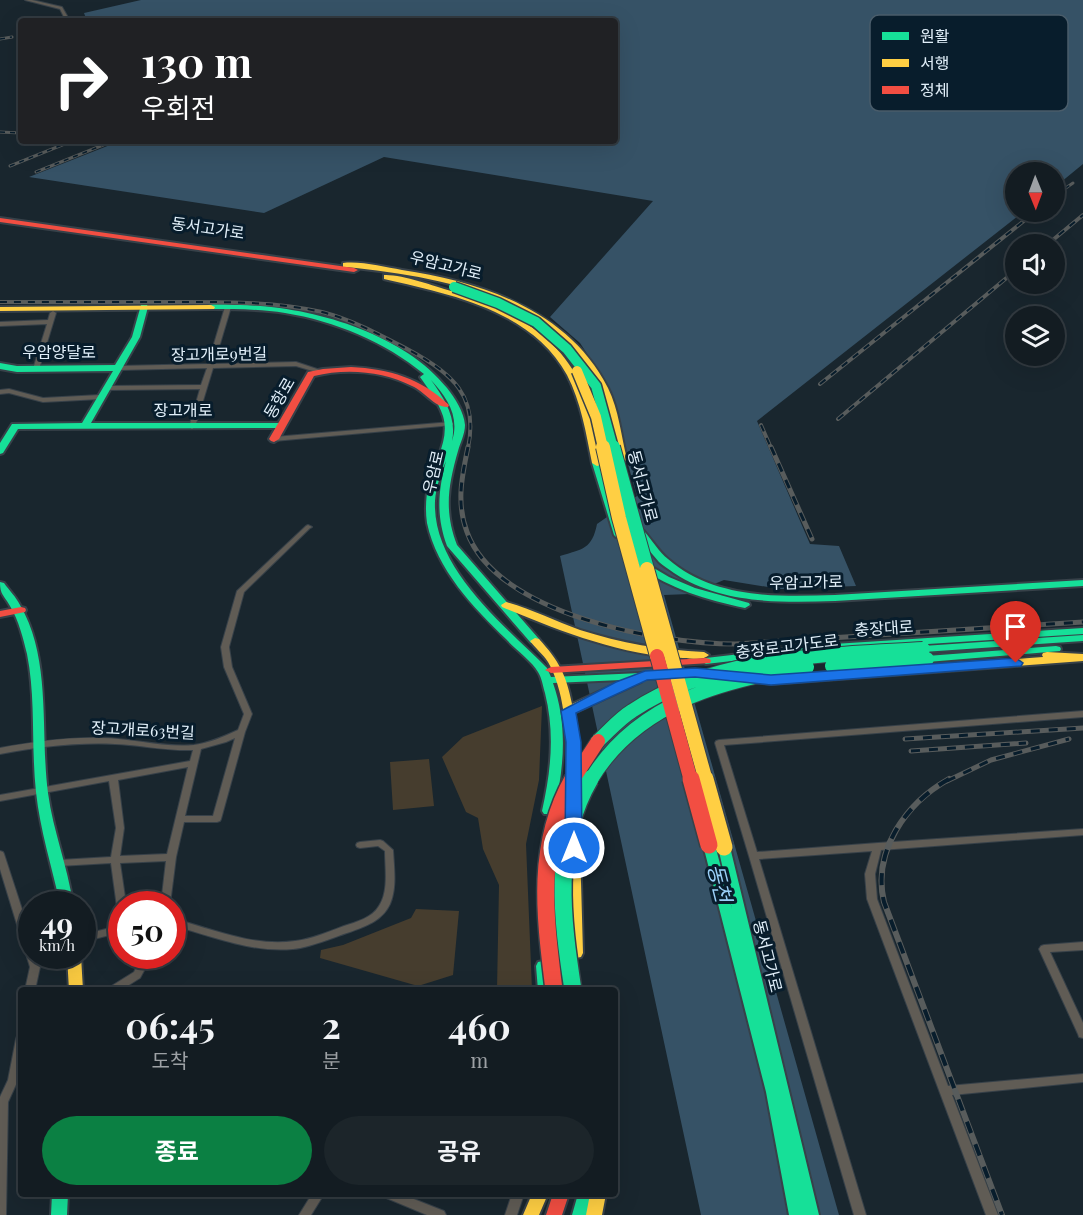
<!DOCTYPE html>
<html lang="ko">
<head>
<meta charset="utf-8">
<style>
  :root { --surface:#131c22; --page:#1c252a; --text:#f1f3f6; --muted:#9da1a5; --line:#323a40; --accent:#0b8043 }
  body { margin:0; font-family:"Playfair Display","Noto Sans KR",serif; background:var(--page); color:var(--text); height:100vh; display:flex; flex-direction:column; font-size:22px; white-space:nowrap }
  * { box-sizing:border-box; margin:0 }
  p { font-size:20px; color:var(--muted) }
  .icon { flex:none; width:33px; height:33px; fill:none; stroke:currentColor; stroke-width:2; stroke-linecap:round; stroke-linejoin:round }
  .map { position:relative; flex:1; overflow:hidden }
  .drawer { position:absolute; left:18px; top:987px; width:600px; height:210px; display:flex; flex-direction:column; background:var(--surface); border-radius:6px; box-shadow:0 6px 24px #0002,0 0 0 2px var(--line) }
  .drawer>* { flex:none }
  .banner { position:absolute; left:18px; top:18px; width:600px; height:126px; border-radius:6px; box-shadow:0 6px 24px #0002,0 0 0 2px var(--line); background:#202124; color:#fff; overflow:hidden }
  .needle { width:39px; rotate:179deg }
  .tools { position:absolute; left:1005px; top:162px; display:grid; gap:12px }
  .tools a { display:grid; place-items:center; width:60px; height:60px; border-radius:50%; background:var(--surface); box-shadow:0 6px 24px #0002,0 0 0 2px var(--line); font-size:30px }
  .speed { position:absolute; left:18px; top:891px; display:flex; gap:12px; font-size:30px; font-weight:700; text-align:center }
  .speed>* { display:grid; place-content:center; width:78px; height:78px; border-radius:50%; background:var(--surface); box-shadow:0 6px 24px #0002,0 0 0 2px var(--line); line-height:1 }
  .speed small { font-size:15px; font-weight:400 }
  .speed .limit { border:9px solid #d22; background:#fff; color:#111 }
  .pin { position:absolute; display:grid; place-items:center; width:51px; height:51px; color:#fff; margin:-62px -26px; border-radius:50% 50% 50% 0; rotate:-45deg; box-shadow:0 0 6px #0007 }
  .pin .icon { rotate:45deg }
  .me { position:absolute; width:66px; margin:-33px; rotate:0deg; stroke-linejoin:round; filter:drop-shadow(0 0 4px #0008) }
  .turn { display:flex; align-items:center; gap:21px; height:126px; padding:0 24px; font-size:27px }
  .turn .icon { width:78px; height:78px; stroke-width:2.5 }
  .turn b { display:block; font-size:42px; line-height:51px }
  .eta { display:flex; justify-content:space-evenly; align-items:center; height:102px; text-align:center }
  .eta b { font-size:36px; font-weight:700; line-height:42px }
  .cta { display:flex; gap:12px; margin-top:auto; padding:12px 24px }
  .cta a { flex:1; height:69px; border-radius:36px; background:var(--accent); color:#fff; font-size:24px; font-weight:700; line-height:69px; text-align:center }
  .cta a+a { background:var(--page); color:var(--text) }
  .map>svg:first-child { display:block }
  .green { fill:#463d2e }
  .water { fill:#365266 }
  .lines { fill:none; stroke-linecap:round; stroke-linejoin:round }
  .street-casing { stroke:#374149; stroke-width:2 }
  .fast-casing { stroke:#374149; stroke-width:4 }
  .slow-casing { stroke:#374149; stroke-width:4 }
  .jam-casing { stroke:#374149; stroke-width:4 }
  .street { fill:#605c55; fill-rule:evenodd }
  .fast { fill:#16e098; fill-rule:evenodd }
  .slow { fill:#ffcf43; fill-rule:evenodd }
  .jam { fill:#f24e42; fill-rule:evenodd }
  .rail-far3-casing { stroke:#585c5c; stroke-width:3 }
  .rail-far2-casing { stroke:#585c5c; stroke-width:4 }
  .rail-far1-casing { stroke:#585c5c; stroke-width:5 }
  .rail-casing { stroke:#585c5c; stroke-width:6 }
  .rail-far3 { stroke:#081d2c; stroke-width:1.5; stroke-dasharray:5; stroke-linecap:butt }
  .rail-far2 { stroke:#081d2c; stroke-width:2; stroke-dasharray:7; stroke-linecap:butt }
  .rail-far1 { stroke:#081d2c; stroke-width:3; stroke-dasharray:9; stroke-linecap:butt }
  .rail { stroke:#081d2c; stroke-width:4; stroke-dasharray:12; stroke-linecap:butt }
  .fast-bridge-far2-casing { stroke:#374149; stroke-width:13; stroke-linecap:butt }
  .fast-bridge-far1-casing { stroke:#374149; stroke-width:16; stroke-linecap:butt }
  .fast-bridge-casing { stroke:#374149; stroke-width:20; stroke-linecap:butt }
  .slow-bridge-far2-casing { stroke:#374149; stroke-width:13; stroke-linecap:butt }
  .slow-bridge-far1-casing { stroke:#374149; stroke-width:16; stroke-linecap:butt }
  .slow-bridge-casing { stroke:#374149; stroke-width:20; stroke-linecap:butt }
  .jam-bridge-far1-casing { stroke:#374149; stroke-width:16; stroke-linecap:butt }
  .jam-bridge-casing { stroke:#374149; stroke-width:20; stroke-linecap:butt }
  .fast-bridge-far2 { stroke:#16e098; stroke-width:10 }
  .fast-bridge-far1 { stroke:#16e098; stroke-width:14 }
  .fast-bridge { stroke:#16e098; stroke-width:17 }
  .slow-bridge-far2 { stroke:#ffcf43; stroke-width:10 }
  .slow-bridge-far1 { stroke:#ffcf43; stroke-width:14 }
  .slow-bridge { stroke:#ffcf43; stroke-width:17 }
  .jam-bridge-far1 { stroke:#f24e42; stroke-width:14 }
  .jam-bridge { stroke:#f24e42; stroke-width:17 }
  .route { fill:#1a73e8; stroke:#114b97; stroke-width:1.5 }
  .labels { text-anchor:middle; stroke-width:6; stroke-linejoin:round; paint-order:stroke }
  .street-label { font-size:16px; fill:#e1eff9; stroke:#081d2c }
  .near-water-label { font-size:21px; font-style:italic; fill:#9bd0f8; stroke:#081d2c }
  .key { fill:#081d2c; stroke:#495c6a; stroke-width:1.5 }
  .key-label { font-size:16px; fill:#e1eff9 }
</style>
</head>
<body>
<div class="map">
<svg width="1083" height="1215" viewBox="0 0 1083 1215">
  <rect width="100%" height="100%" fill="#19262e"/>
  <!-- green -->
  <path class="green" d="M542,706L539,780L526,844L532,990H497L499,885L483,849L478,818L466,812L442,757L463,737Z
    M429,759L434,806L393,810L390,762Z
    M416,909L459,911L453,975L418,986L320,958L321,950L343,945L411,918Z"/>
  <!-- water -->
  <path class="water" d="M141,0H1083V164L1055,187L1054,172H1016V212H1023L757,421L810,544L839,546L856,586L780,589L724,580L690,594L664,595L839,1215H701L560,556C583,549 592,549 597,524L637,496L604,380L580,343L550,317L653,201L384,157L264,213L29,177L120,141H615V21H87L84,13Z"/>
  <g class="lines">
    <!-- street casing -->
    <g class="street-casing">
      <path id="street" d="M25,0H32L62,7L70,21H66L60,9Z
        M228,305L231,307L214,364L296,362L320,370V372H316L296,366L213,368L195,427L192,429L189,427L200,389L106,390L103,388L106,386L201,385L207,368L118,370L115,368L118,366L208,364L225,307Z
        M53,311L56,313L39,369L36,371L34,370L33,369L47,324L0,326V322L48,320L50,313Z
        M9,389L43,398L100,395L103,397L100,399L43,402L9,393L0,394V390Z
        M451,422L453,423V425L274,441L271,439L274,437Z
        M308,525L312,527L310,528L244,592L229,647L232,667L252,714L245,732L221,819L220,821L217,822H184L176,857L170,904H161L166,861L120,863L126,904H122V910L119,909L117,907L111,863L59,866L56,865L54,863L56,861L59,860L111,857L116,828L109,781L0,801V795L190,761L193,750C166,751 141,745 115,744C76,742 38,747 0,754V748C33,742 67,737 101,738C131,738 164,748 194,745C209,743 223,737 238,730L244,714L224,667L221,647L237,591L306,526ZM235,738L213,816H185L201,749L226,742ZM188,767L167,854L120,856L124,828L118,780Z
        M1083,711V717L724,745L757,852L878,843L1083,829V835L881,850L875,874L877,899L948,1086L1083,1074V1082L952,1095L998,1215H986L867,899L865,874L872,851L759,859L866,1215H854L749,856L715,743L716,741L719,740Z
        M380,840L383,841L393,850C394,868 397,888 390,904C382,921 366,926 350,932C331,938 312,947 293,949C252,953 211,936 172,925V918C212,929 253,947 295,941C312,939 328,932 344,926C356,922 372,918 379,906C389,891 385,868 385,851L378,846L360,848L357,847L356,845L357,843L360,842Z
        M0,851L3,852L4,854L32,940V956H36L40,967L35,990H25L30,967L0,869Z
        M122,925V932L82,942V935Z
        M1083,942V950L1050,952L1083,1023V1038L1079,1037L1078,1034L1039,949L1041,946L1044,945Z
        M142,956H152L140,978L121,990H108L110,987L134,972Z
        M21,1035V1065L18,1080L8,1102L6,1215H0V1097L8,1080L16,1039L17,1036Z
        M312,1194H324L311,1215H299Z
        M382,1194H401L444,1211L446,1215H427L384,1197Z
        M512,1194H524L517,1215H505Z"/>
    </g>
    <!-- fast casing -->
    <g class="fast-casing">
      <path id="fast" d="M141,305H147L148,307L140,337L91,423H281L285,426L284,428L18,429L3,453L0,454V443L12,424L82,423L113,371L17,372L0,369V363L17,366L115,365L132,337Z
        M208,305C219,304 230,305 240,305C309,306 402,332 447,388C455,398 464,412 465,425C465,434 460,443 458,451C448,486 444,511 457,545L539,639L540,641L539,643H531L447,546C436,516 438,491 446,461C441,473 436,487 435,501C432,568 504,625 547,668L551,677L709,670L715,674L713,676L553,683C568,725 564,769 554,811L552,814H544L542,811C551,771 555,733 545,693C543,687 542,678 538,672C532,661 515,649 506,639C473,607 437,570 427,523C425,510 426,495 429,482C435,461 450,439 443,416C438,401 429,390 420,377L424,374C385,342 335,321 285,313C261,309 236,309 211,309L207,307ZM431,380C447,397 460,417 452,441C457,417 444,398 431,380Z
        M597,460L602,463L624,535L622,537H616L614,535L592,463Z
        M641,530L644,531C652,540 659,552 668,559C714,599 778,597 835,595L1083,580V586L835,601C781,603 721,604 674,573C669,569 663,566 659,562C651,553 643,543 636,533Z
        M642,561L669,577L695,588L749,603L750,605L745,608C706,600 671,589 638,566L637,564Z
        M0,582L4,583C9,590 16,597 20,605C52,659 40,733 48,793C53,831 68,867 73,904H60C52,867 40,830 36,792C31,746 36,699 27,654C23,638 19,621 10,606C4,595 0,595 0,582Z
        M1083,628V634L818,651L706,664L701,661L706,658L818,645Z
        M1083,635V641L923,652L918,649L923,646Z
        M1056,646L1060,647L1061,649L1060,651L927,662L922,659L927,656Z
        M709,841L713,842L715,845L732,909L718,847L720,844L724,842L728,844L730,847L819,1215H789L766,1092L703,845L705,842Z
        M543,961L548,962L550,966L552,990H538L536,966L538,962Z
        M52,1194H68L67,1215H51Z
        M578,1194H594L588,1215H572Z"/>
    </g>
    <!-- slow casing -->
    <g class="slow-casing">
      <path id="slow" d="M343,263C362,261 384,267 402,270C483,282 569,311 608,388C619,410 621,436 627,459L625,461L622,462L617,459C612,436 611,409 600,388C552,295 440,277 346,267H343Z
        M384,275C401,274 434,286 451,291C505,307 559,333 582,388C592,412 596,438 602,463L600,465L597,466L592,463C586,433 581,402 567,375C532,310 449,294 384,279Z
        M211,305L215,307L214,309L0,311V307Z
        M506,602C531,609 555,621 580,630C621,643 661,650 704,652L709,655C703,661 692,658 683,658C620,655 560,631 502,607L501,605Z
        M535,638L539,639C559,661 566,674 572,704L633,676L637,675L643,679L641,682L574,713L579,776L577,779H569L567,776C567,741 566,693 548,662C543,654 535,648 530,641Z
        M1047,652L1083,654V661L771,684L755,682L749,678L755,674L771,676L1043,657L1042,655L1043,653Z
        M574,842L578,843L580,846L583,953L581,957L576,958L571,957L569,953L568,846L570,843Z
        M67,956H81L83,990H69Z
        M532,1194H548L539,1215H523Z
        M590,1194H606L602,1215H586Z"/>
    </g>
    <!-- jam casing -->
    <g class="jam-casing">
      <path id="jam" d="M0,218L354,268L358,270L354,272L0,222Z
        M351,367C389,369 421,378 449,405L448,407C435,408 424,391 412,386C383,371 346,368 314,376L279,439L274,442L271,441L269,439L308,372L323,369Z
        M21,607L25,608L26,610L25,612L0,617V611Z
        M706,658L710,659L711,661L710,663L551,673L545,670L551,667Z
        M553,1194H569L562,1215H546Z"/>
    </g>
    <!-- street -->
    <use href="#street" class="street"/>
    <!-- fast -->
    <use href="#fast" class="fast"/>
    <!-- slow -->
    <use href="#slow" class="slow"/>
    <!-- jam -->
    <use href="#jam" class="jam"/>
    <!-- rail-far3 casing -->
    <g class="rail-far3-casing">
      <path id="rail-far3" d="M0,39L12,37
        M0,132L21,133
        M10,166L72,141
        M36,172L113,141
        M1057,194L1073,183"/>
    </g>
    <!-- rail-far2 casing -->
    <g class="rail-far2-casing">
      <path id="rail-far2" d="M1054,197L1059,193
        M1048,244L1083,215
        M0,302C57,302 115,302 172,302C222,302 273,301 322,312C353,320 380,335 409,350C452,373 479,396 468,448
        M820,384L1035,212
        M838,419L1016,270
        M761,425L771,448"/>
    </g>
    <!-- rail-far1 casing -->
    <g class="rail-far1-casing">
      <path id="rail-far1" d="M468,447C462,476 456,503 467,532C497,615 660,644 736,644L1083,622
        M771,447L812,539
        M905,739L1083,728
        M911,751L1026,743
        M947,781L991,760L1069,739"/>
    </g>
    <!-- rail casing -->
    <g class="rail-casing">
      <path id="rail" d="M949,779C906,803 872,851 884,902L1002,1215"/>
    </g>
    <!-- rail-far3 -->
    <use href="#rail-far3" class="rail-far3"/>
    <!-- rail-far2 -->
    <use href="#rail-far2" class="rail-far2"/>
    <!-- rail-far1 -->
    <use href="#rail-far1" class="rail-far1"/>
    <!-- rail -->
    <use href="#rail" class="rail"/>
    <!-- fast-bridge-far2 casing -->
    <g class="fast-bridge-far2-casing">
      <path id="fast-bridge-far2" d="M454,287L498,303L536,322L567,349L596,386L613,448"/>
    </g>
    <!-- fast-bridge-far1 casing -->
    <g class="fast-bridge-far1-casing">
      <path id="fast-bridge-far1" d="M613,447L647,569
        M832,666L927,659
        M598,741C609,731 619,719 632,711C716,655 826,655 923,649
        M590,781C636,703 723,680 807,667"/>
    </g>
    <!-- fast-bridge casing -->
    <g class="fast-bridge-casing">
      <path id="fast-bridge" d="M573,990C562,919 552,844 590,779"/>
    </g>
    <!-- slow-bridge-far2 casing -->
    <g class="slow-bridge-far2-casing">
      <path id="slow-bridge-far2" d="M577,371L596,417L603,448"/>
    </g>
    <!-- slow-bridge-far1 casing -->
    <g class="slow-bridge-far1-casing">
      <path id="slow-bridge-far1" d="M603,447L619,518L657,656
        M647,569L706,781"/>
    </g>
    <!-- slow-bridge casing -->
    <g class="slow-bridge-casing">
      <path id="slow-bridge" d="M705,779L724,847"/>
    </g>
    <!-- jam-bridge-far1 casing -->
    <g class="jam-bridge-far1-casing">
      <path id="jam-bridge-far1" d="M657,656L691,781
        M572,781L598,741"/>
    </g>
    <!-- jam-bridge casing -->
    <g class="jam-bridge-casing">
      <path id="jam-bridge" d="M691,779L709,845
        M554,990C545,917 535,846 573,779"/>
    </g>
    <!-- fast-bridge-far2 -->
    <use href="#fast-bridge-far2" class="fast-bridge-far2"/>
    <!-- fast-bridge-far1 -->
    <use href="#fast-bridge-far1" class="fast-bridge-far1"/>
    <!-- fast-bridge -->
    <use href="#fast-bridge" class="fast-bridge"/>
    <!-- slow-bridge-far2 -->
    <use href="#slow-bridge-far2" class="slow-bridge-far2"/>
    <!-- slow-bridge-far1 -->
    <use href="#slow-bridge-far1" class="slow-bridge-far1"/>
    <!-- slow-bridge -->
    <use href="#slow-bridge" class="slow-bridge"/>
    <!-- jam-bridge-far1 -->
    <use href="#jam-bridge-far1" class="jam-bridge-far1"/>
    <!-- jam-bridge -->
    <use href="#jam-bridge" class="jam-bridge"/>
  </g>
  <!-- route -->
  <path class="route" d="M1016,658L1023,663L1021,666L771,685L695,677L647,680L576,713L581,742L582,848L574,854L565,848L566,742L561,711L616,682L645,671L695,668L771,675Z"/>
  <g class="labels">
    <!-- street labels -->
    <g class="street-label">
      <text transform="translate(208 228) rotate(8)" y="6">동서고가로</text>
      <text transform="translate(446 265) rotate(14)" y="6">우암고가로</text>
      <text x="59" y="358">우암양달로</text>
      <text transform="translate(219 354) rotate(-1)" y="6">장고개로9번길</text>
      <text transform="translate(279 398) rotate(-60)" y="6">동항로</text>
      <text x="183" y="416">장고개로</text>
      <text transform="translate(433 472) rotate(-77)" y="6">우암로</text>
      <text transform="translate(643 486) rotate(75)" y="6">동서고가로</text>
      <text transform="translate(806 582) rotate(-1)" y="6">우암고가로</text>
      <text transform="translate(884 628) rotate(-4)" y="6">충장대로</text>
      <text transform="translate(787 646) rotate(-7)" y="6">충장로고가도로</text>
      <text transform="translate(143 730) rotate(3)" y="6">장고개로63번길</text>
      <text transform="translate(768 956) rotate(76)" y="6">동서고가로</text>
    </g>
    <!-- near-water labels -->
    <g class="near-water-label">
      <text transform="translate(719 883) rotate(76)" y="7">동천</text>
    </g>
  </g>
  <!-- legend -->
  <rect x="870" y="15" width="198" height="96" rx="9" class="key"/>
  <rect x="882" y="32" width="27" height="8" fill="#16e098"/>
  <rect x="882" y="59" width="27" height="8" fill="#ffcf43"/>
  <rect x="882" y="86" width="27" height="8" fill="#f24e42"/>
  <g class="key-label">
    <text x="920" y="42">원활</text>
    <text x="920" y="69">서행</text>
    <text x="920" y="96">정체</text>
  </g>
</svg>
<div class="tools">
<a><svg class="needle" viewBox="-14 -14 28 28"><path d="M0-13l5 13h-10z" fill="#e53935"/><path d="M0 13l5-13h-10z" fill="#9da1a5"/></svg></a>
<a><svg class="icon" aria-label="sound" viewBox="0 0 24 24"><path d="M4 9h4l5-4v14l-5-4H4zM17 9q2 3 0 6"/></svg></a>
<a><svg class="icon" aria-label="layers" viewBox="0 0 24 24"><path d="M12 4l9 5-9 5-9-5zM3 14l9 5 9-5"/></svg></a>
</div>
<div class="speed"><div>49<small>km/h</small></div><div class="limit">50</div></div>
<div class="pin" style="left:1016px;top:663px;background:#d93025"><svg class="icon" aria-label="arrive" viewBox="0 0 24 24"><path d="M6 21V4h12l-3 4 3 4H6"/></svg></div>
<svg class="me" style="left:574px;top:848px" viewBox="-20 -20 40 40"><circle r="17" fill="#1a73e8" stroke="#fff" stroke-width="3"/><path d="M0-11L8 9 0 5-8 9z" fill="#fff"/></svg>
<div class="banner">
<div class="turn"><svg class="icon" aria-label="right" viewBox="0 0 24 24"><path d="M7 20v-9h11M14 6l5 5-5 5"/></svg><div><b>130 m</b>우회전</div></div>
</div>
<section class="drawer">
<div class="eta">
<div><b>06:45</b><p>도착</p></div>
<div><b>2</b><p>분</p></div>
<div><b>460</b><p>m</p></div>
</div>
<div class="cta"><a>종료</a><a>공유</a></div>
</section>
</div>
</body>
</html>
